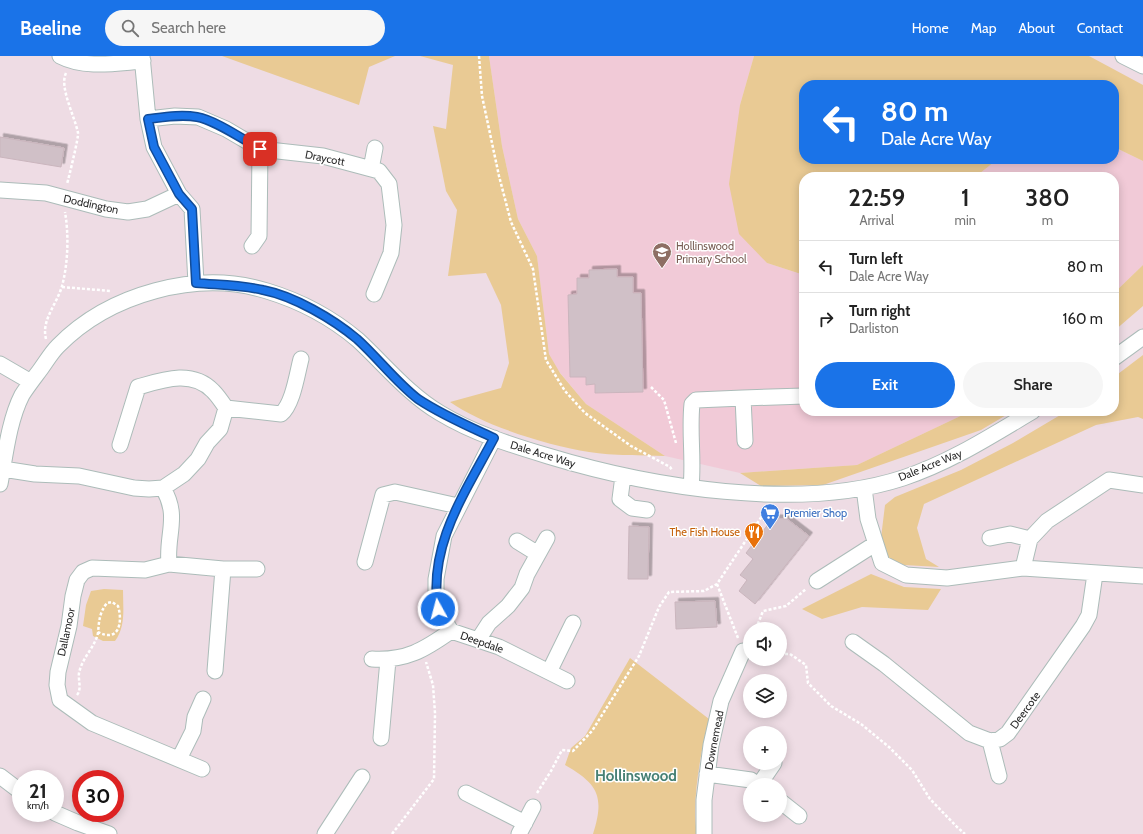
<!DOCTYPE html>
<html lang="en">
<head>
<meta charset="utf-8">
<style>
  :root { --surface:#fff; --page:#f6f6f6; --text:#222; --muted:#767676; --line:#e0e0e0; --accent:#1a73e8 }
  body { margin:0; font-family:Cabin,sans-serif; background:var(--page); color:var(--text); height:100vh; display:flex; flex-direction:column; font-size:15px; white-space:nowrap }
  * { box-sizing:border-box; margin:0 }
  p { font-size:13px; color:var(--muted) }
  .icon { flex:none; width:22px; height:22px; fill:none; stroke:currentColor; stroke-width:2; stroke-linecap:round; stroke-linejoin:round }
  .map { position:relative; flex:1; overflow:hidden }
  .side { position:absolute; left:799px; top:116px; width:320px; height:244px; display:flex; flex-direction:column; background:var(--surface); border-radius:16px; box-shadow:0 2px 10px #0003 }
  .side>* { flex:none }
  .top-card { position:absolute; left:799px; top:24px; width:320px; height:84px; border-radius:16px; box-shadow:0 2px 10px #0003; background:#1a73e8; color:#fff; overflow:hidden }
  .tools { position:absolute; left:743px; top:566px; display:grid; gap:8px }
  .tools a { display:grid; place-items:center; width:44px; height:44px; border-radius:50%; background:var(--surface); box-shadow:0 2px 10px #0003; font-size:20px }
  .speed { position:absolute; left:12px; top:714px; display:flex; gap:8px; font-size:20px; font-weight:700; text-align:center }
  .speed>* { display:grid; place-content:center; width:52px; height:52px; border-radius:50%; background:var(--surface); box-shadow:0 2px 10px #0003; line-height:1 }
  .speed small { font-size:10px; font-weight:400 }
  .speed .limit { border:6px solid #d22; background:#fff; color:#111 }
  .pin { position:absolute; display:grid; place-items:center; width:34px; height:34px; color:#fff; margin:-17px; border-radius:8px; box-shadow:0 2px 6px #0006 }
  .me { position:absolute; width:44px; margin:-22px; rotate:353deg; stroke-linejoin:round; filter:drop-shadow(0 0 3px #0008) }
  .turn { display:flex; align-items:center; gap:14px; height:84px; padding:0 16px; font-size:18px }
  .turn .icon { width:52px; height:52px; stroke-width:2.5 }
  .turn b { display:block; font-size:28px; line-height:34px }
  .eta { display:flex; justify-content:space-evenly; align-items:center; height:68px; text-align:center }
  .eta b { font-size:24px; font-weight:600; line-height:28px }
  .cta { display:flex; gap:8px; margin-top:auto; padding:8px 16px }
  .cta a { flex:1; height:46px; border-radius:24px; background:var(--accent); color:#fff; font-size:16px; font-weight:600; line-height:46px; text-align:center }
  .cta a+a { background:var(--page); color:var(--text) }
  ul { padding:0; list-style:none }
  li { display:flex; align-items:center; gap:12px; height:52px; padding:0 16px; border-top:1px solid var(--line) }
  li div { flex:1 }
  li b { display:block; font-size:15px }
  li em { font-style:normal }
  header { display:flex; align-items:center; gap:24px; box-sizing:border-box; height:56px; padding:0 20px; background:var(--accent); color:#fff }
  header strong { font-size:19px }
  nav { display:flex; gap:22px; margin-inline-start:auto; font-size:14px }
  .search { width:280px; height:36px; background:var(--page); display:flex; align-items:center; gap:10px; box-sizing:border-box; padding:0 14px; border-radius:22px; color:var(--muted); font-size:15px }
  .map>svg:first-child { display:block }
  .education { fill:#f1cad7 }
  .green { fill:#e9ca94 }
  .building { fill:#d0c0c7; stroke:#cab5bd; filter:url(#shadow) }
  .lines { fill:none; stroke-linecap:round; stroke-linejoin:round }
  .minor-casing { stroke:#acbcb9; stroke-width:17 }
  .path { stroke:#fff; stroke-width:2.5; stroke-dasharray:3 2; stroke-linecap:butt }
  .minor { stroke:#fff; stroke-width:15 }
  .route-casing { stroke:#114b97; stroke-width:10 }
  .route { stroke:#1a73e8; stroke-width:7 }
  .labels { text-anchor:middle; stroke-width:3; stroke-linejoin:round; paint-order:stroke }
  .street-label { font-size:11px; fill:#2b2b2b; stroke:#fff }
  .education-label { font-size:11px; fill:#785e54; stroke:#fff; text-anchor:start }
  .shop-label { font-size:11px; fill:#366cbe; stroke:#fff; text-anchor:start }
  .food-label { font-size:11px; fill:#c56008; stroke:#fff; text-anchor:end }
  .district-label { font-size:15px; font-weight:bold; fill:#478074; stroke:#fff }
</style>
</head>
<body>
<header>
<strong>Beeline</strong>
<div class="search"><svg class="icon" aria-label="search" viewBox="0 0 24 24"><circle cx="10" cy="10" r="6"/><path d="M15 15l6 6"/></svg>Search here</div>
<nav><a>Home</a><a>Map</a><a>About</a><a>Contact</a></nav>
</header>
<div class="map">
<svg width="1143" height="778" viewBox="0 0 1143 778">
  <defs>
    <filter id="shadow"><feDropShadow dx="3.5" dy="-3.5" stdDeviation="0" flood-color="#0004"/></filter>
  </defs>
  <rect width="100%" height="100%" fill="#eedce4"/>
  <!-- education -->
  <path class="education" d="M489,0H754L740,49L767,207L804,219V355H971L857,409L740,417L665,400L586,348L557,313L549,298L537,200L518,163L502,90Z
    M1114,91L1143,105V209L1114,237V121H975L998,103H1114Z"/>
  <!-- green -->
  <path class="green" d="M222,0H395L369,11L359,49Z
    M420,0H489L502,90L518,163L537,200L549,298L560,317L586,348L665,400C641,399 614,400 589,396C547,389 484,370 450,346L501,332L509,307L501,249L486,217L448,220L457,154L446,135L433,70L446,73L453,9Z
    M754,0H1089L1143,29V105L1114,91V29H804V103H998L975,121H804V219L767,207L739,178L729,128L740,49Z
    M1143,209V250L1114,275V237Z
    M1143,299V363L1138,361L1096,369L924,448L917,472L926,503L939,511L904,509L887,501L881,482L885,449L895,441L961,414L1013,387L1067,355H1114V321Z
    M971,355H1013L981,374L823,429L761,430L740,417L857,409Z
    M871,518L904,531L941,533L928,554L862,551L822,563L802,553Z
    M104,533L123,534C123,552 126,570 115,585H103L93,580L92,573L83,570L86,549L91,535Z
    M630,602L709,663C701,695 691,746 697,778H593C605,740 598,728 565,709L571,692L585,680Z"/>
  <!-- building -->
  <path class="building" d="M0,81L64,92L61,111L0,101Z
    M617,213V221H633V237H641L643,336L595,337V328L586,329V321H570L568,239L577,238V222H589V214Z
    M773,462L787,463L809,480L755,548L739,535L747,524L740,519L753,503L746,497Z
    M629,470L649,471L648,523H628Z
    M715,545L717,571L676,573L675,546Z"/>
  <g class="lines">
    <!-- minor casing -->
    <g class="minor-casing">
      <path id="minor" d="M60,0C85,13 116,7 143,5
        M142,0L148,63L154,91L179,138L192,153L196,227
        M1123,0L1143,10
        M148,63L175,60L198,61L226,73L260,93L323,100L379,115L389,128L394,169L391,197L374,238
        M371,113L375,92
        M0,134L46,137L106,153L128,156L147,153L179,138
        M252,190L259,180L260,93
        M1114,302L1143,281
        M0,308L31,326
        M743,342L804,340
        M226,352L281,358C293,348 297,318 301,303
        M494,382L444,480L436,523V537L438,553L451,575L499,591L549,616
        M3,413L35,418L79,420L134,432L149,433L163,432L184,418L198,403L207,387L220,373L226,352C222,346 218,340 213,335C192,313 162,324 138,331L120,389
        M623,420L620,443L632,452L647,454
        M0,428C5,401 9,364 22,339C27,331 34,322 40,314C46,306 51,297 58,290C109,238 197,213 267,235C300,245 332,262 358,284C385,309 408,338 440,357C473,377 511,389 548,400C650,431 799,456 903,422C949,407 991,380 1033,355
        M691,431C694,403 689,376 692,348L696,344L743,342L745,385
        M163,432C180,461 166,478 169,508L145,514L92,512L83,516L77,524L73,540L69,570L58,616L57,629L60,644L92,667L202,713
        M864,432L868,463L882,507L906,519L947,522L1023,512L1143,520
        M990,482L1010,478L1030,483
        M517,485L538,498
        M365,506L383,439L395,436L458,450
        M169,508L223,513H257
        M1023,512L1030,483L1047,465L1109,424L1143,429
        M817,525L875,488
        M478,584L489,567L508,550L522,532L527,518L547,482
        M853,586L884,608L969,677L990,685L1000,683L1008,677L1083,570L1089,559L1095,518
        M372,603C406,605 424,594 451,575
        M215,615L223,513
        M567,625L549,616L573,567
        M381,682L388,604
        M990,685L999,720
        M179,703L193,675L195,661L203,643
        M707,718L751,724L758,729
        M0,720L21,736
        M759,729L774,707
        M466,737L525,767
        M780,745L799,760
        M55,757L78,767L109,778
        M325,778L362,721
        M519,778L533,751
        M704,778V744L711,689L721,645L743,595"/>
    </g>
    <!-- path -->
    <path class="path" d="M479,0L482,40L499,120L511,166L533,213L546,304L565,335L585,357L631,390L670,411L672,414
      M66,17C59,31 75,61 78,77C79,80 69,121 67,128
      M62,231L111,235
      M46,283C41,264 57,248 62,230C68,208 69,179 65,156
      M651,331L664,344L676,387
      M717,528L738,582
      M756,573L763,555L786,550L806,533
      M780,598H790L806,609L808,627L831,650L861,668L889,691L912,714L930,743L957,771L965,778
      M77,639C82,633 78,624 79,617C82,602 95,591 98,577C99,566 99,557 107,547L112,546L118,550C123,566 119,587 98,576
      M537,737L551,715L562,694L573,695L592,675L639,600L659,551L669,536L704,535L717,528L768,451
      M392,778L434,723L435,657L433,629L426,606"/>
    <!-- minor -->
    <use href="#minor" class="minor"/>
  </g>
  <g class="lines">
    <!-- route casing -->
    <g class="route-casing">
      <path id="route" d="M260,93C244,84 215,64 197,61C181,58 164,61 148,63L154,91L179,138L192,153L196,227C219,229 241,229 263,234C294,240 333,263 357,283C378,302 396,326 418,343C442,359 468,370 494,382C465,437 428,489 438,553"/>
    </g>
    <!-- route -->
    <use href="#route" class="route"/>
  </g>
  <!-- icons -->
  <defs>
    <g id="school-pin" transform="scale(1)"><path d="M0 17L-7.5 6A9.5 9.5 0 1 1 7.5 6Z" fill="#8d6e63" stroke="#fff"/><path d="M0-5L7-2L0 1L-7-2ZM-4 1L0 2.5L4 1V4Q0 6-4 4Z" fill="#fff"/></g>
    <g id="supermarket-pin" transform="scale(1)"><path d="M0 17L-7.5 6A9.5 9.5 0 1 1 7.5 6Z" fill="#3f7fe0" stroke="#fff"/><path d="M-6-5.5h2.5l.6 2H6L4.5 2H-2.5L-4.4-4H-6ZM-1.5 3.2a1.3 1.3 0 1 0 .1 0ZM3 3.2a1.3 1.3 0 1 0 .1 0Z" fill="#fff"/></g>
    <g id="restaurant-pin" transform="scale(1)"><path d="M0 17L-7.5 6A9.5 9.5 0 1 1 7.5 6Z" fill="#e8710a" stroke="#fff"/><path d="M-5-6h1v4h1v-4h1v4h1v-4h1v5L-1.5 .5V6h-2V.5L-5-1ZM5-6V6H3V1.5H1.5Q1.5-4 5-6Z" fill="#fff"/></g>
  </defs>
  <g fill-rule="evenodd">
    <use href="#school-pin" x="662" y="196"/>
    <use href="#supermarket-pin" x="770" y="457"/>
    <use href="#restaurant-pin" x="754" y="476"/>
  </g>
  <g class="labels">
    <!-- street labels -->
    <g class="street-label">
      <text transform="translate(325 102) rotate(11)" y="4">Draycott</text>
      <text transform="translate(91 148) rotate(12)" y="4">Doddington</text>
      <text transform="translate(543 398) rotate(17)" y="4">Dale Acre Way</text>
      <text transform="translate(930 409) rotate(-22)" y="4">Dale Acre Way</text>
      <text transform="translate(66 576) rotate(-78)" y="4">Dallamoor</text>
      <text transform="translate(482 586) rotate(19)" y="4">Deepdale</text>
      <text transform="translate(1025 654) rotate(-54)" y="4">Deercote</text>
      <text transform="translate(714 684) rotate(-79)" y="4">Downemead</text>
    </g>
    <!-- education labels -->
    <g class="education-label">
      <text x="676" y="194">Hollinswood<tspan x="676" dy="13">Primary School</tspan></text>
    </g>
    <!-- shop labels -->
    <g class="shop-label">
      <text x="784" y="461">Premier Shop</text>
    </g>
    <!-- food labels -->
    <g class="food-label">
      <text x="740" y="480">The Fish House</text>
    </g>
    <!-- district labels -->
    <g class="district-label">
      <text x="636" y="725">Hollinswood</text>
    </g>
  </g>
</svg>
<div class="tools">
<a><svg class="icon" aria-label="sound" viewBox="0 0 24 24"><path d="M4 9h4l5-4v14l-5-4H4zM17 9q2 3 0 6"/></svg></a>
<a><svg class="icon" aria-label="layers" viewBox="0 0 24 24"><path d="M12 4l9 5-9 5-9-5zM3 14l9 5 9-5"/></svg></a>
<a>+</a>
<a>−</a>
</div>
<div class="speed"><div>21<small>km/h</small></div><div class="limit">30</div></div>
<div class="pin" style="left:260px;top:93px;background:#d93025"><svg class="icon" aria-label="arrive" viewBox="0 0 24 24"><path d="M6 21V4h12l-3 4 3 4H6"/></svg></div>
<svg class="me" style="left:438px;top:553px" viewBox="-20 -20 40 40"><circle r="17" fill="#1a73e8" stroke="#fff" stroke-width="3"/><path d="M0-11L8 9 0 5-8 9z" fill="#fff"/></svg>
<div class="top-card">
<div class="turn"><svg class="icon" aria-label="left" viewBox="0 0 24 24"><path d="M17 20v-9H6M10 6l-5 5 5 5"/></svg><div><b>80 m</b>Dale Acre Way</div></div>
</div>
<section class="side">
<div class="eta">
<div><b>22:59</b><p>Arrival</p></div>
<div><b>1</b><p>min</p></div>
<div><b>380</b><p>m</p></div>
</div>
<ul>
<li><svg class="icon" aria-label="left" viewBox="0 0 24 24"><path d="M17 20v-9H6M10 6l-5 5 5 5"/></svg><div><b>Turn left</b><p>Dale Acre Way</p></div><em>80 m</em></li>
<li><svg class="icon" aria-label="right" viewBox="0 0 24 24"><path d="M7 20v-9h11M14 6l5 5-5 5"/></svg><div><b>Turn right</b><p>Darliston</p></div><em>160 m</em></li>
</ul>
<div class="cta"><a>Exit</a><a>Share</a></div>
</section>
</div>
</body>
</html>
